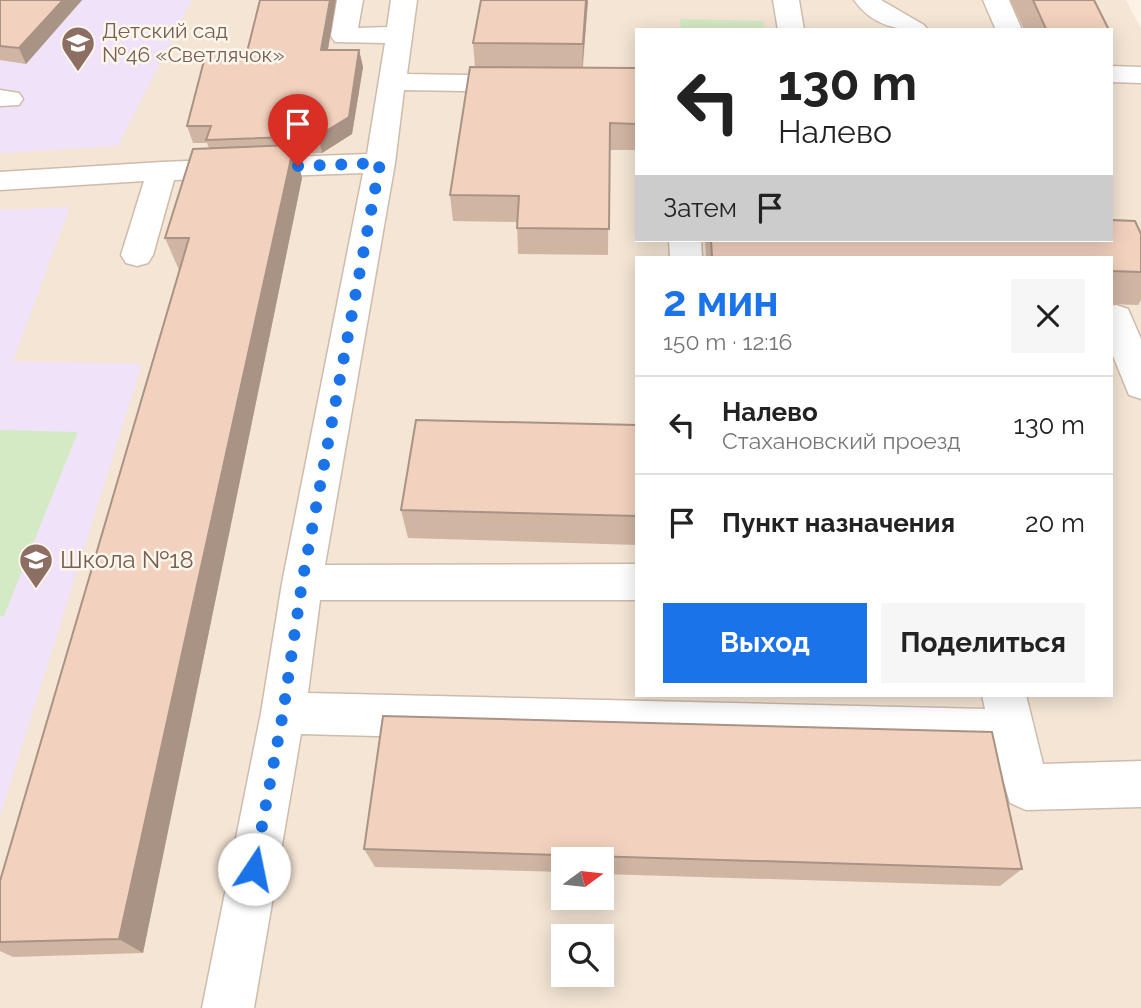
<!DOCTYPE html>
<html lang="ru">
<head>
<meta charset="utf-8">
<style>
  :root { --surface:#fff; --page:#f6f6f6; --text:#222; --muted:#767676; --line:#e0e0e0; --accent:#1a73e8 }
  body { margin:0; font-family:Raleway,sans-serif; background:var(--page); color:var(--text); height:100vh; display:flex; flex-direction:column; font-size:26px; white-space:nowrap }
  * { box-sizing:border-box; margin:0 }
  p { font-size:23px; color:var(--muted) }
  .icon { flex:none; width:38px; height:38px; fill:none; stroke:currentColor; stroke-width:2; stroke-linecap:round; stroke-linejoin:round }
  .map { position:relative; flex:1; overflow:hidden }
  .details { position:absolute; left:635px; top:256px; width:478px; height:441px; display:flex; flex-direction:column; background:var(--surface); border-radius:0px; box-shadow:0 4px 18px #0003 }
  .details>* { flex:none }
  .top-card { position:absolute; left:635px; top:28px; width:478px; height:214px; border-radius:0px; box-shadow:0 4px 18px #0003; background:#fff; color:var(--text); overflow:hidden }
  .needle { width:46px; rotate:75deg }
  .tools { position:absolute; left:551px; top:847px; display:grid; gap:14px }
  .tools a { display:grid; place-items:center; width:63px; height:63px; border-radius:0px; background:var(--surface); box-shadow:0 4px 18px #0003; font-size:35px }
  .pin { position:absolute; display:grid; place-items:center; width:60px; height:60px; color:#fff; margin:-72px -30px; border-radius:50% 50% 50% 0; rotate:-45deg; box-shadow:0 0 7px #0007 }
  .pin .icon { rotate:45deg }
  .me { position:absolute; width:77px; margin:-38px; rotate:11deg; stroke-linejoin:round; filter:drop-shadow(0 0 5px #0008) }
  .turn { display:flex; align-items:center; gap:24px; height:147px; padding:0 28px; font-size:32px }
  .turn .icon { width:91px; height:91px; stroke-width:2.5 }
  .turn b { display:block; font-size:49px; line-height:60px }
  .then { display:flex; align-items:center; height:66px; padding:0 28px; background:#0003; gap:14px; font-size:26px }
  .round { display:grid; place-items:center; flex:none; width:74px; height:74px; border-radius:0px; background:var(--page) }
  .head { display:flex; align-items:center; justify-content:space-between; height:119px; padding:0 28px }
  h1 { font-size:42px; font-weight:700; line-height:52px; color:var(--accent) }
  .cta { display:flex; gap:14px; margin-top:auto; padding:14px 28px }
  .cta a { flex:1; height:80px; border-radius:0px; background:var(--accent); color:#fff; font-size:28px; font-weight:700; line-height:80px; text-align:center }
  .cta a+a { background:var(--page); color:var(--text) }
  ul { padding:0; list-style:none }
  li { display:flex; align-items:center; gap:21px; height:98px; padding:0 28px; border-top:2px solid var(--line) }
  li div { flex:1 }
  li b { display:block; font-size:26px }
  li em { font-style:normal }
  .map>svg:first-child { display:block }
  .residential { fill:#f4e5d4; fill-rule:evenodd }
  .education { fill:#f0e3f9 }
  .green { fill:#d4eac4 }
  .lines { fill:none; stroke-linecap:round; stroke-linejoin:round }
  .minor-casing { stroke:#cebbac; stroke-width:3 }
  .minor { fill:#fff; fill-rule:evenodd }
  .wall { fill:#d0b5a3 }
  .shaded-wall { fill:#a99385 }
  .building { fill:#f2d2be; stroke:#a99385; stroke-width:2 }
  .route { stroke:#1a73e8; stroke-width:12; stroke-dasharray:0 21.6 }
  .labels { text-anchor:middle; stroke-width:5; stroke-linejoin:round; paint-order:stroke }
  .far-education-label { font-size:21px; fill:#785e54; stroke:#fff7ec; text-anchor:start }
  .education-label { font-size:24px; fill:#785e54; stroke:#fff7ec; text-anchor:start }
</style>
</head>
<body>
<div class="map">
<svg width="1141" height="1008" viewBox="0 0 1141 1008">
  <rect width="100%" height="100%" fill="#fcf3e6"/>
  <!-- residential -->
  <path class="residential" d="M0,0H1126L1141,29V1008H0ZM637,30H1111V240H637ZM637,257H1111V695H637ZM564,859H602V898H564ZM564,936H602V975H564Z"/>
  <!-- education -->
  <path class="education" d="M0,0H192L118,146L0,153Z
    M70,207L13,361L142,364L0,816V210Z"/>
  <!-- green -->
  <path class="green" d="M680,19L764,21L765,30H681Z
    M0,430L78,432L4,616H0Z"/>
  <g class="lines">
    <!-- minor casing -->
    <g class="minor-casing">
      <path id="minor" d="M337,0H363L358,28L387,27L391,0H417L407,74L520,76L530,78L534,84L530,90L520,92L404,90L395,163L325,565L637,564V600H320L308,693L985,709L982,695H1026L1043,764L1141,761V807L1026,810L1010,803L995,752L301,734L254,1008H202L261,713L282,583L363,173L174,180L153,255L148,263L137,266L126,263L121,255L144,181L0,190V172L162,162L367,154L385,43L335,42L331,36Z
        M773,0H799L804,30H778Z
        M854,0H881L924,25L928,30C898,30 873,27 854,0Z
        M983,0H1009L1022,30H996Z
        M1111,66L1141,67V83L1111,82Z
        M0,90L19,93L23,99L19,105L0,106Z
        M669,240H701L702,257H670Z
        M1116,305L1128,309L1141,339V399L1129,395L1111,351V306Z"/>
    </g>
    <!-- minor -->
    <use href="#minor" class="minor"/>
  </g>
  <!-- wall -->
  <path class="wall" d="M0,0H82L26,64L0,60Z
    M260,0H336L328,50H359L363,67L352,134L322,153L296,154L302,178L143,953L13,957L0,951V881L179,270L165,238L209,148L207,143H193L187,126L247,52Z
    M588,0L583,67L637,68V150H609L608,255L518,254L517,222L453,221L450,195L475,67L473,43Z
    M1010,0H1094L1109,30H1022L1023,27Z
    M1141,234V300L1138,305L1111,304V257H706L705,241V240H1111Z
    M637,425V545L408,538L401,510Z
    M364,849L1022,869L1000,886L602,874V859H564V872L375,867Z"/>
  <!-- shaded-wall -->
  <path class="shaded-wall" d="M63,0H82L26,64L19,48Z
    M330,0H336L325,67L321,50Z
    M586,0H588L582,72L583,44Z
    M359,50L363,67L352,134L322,153L318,136Z
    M294,145L302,178L143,953L119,939Z"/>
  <!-- building -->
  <path class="building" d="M0,0H63L19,48L0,46Z
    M260,0H330L321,50H359L349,117L318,136L206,140L211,126H187L206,53L247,52Z
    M481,0H586L583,44L473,43Z
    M1033,0H1094L1109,30L1046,29Z
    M470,67L637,68V124L610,123L609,229L517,228L519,196L450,195Z
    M294,145L119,939L0,942V881L189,238H165L193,149Z
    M1111,220L1135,221L1141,234V272L1111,271V257H712L711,240H1111Z
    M416,420L637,425V516L401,510Z
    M383,716L992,732L1022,869L364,849Z"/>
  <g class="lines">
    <!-- route -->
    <path class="route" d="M254,869L283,713L302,583L380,163L298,166"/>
  </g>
  <!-- icons -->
  <defs>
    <g id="school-pin" transform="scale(1.75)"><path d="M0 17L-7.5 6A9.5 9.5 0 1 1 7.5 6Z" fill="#8d6e63" stroke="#fff7ec"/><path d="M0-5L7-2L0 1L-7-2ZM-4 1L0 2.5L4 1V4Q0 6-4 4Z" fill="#fff"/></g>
  </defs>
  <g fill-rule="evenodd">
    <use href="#school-pin" x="78" y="43"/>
    <use href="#school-pin" x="36" y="560"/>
  </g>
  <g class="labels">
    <!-- far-education labels -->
    <g class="far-education-label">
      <text x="102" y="38">Детский сад<tspan x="102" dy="24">№46 «Светлячок»</tspan></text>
    </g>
    <!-- education labels -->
    <g class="education-label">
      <text x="60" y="568">Школа №18</text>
    </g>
  </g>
</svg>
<div class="tools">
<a><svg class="needle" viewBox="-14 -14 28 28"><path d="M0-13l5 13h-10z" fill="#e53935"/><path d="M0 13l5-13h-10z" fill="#767676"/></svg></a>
<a><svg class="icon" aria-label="search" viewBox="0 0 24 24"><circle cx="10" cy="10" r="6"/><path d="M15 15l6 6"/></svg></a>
</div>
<div class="pin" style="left:298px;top:166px;background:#d93025"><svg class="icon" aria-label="arrive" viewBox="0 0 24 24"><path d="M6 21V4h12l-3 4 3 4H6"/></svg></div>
<svg class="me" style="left:254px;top:869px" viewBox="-20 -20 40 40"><circle r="19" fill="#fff"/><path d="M0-13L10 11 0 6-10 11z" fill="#1a73e8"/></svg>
<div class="top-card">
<div class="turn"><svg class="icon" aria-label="left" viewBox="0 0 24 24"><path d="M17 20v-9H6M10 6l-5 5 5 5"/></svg><div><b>130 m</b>Налево</div></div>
<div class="then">Затем<svg class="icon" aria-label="arrive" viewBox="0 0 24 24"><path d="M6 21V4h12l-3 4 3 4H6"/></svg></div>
</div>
<section class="details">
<div class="head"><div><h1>2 мин</h1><p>150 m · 12:16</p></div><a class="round"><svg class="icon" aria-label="close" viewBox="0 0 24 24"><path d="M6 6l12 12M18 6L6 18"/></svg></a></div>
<ul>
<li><svg class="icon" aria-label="left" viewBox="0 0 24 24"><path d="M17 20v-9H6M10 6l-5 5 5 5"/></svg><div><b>Налево</b><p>Стахановский проезд</p></div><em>130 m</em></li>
<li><svg class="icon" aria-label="arrive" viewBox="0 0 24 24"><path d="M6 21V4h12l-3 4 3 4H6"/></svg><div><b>Пункт назначения</b></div><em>20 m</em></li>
</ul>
<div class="cta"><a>Выход</a><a>Поделиться</a></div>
</section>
</div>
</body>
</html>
